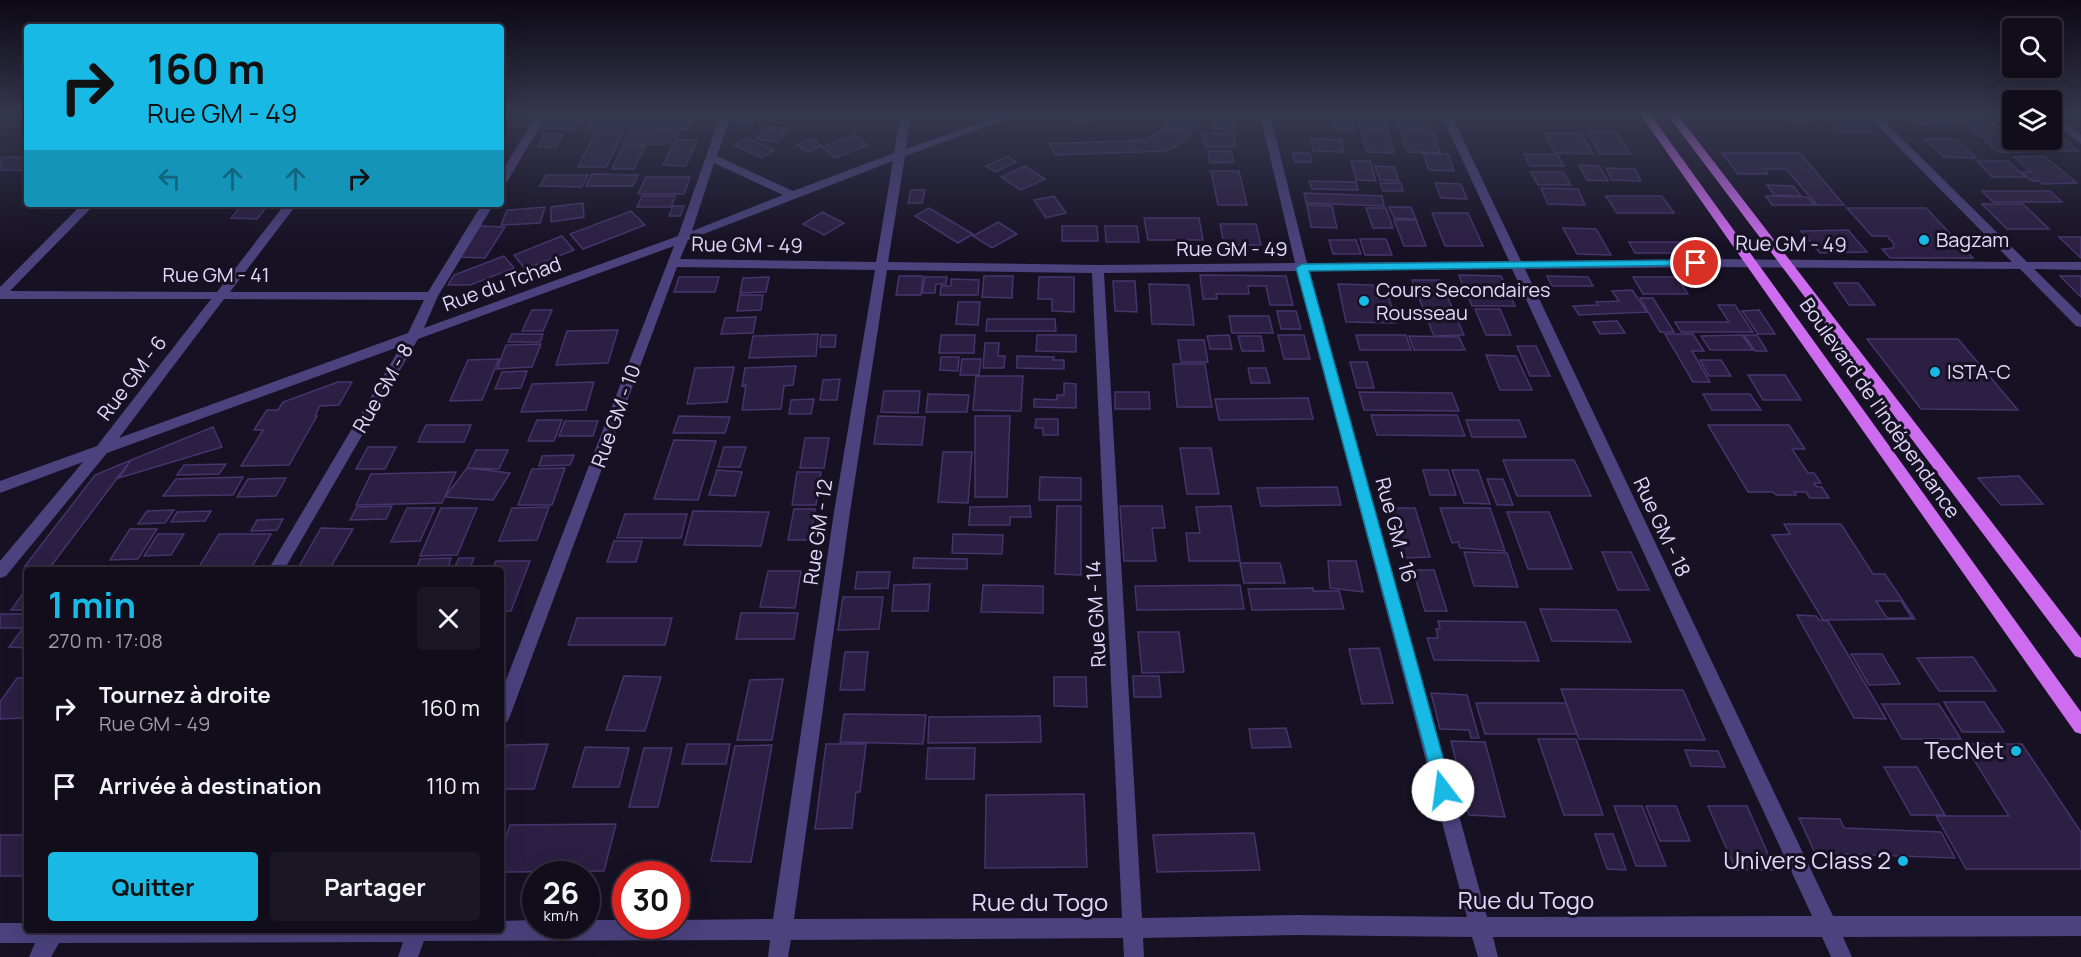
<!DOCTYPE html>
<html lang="fr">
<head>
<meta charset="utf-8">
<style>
  :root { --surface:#110d1b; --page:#1a1624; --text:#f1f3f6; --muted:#9c9ca3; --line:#302d3a; --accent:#19b9e6 }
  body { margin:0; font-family:Manrope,sans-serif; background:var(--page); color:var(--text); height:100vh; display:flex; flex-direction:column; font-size:22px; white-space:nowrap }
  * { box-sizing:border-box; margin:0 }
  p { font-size:20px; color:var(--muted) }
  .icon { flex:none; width:33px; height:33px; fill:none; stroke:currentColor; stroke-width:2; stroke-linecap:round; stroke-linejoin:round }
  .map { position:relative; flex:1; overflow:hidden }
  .sheet { position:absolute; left:24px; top:567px; width:480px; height:366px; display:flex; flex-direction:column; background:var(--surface); border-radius:6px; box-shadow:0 6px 24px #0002,0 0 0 2px var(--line) }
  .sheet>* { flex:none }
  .guide { position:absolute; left:24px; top:24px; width:480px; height:183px; border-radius:6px; box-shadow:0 6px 24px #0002,0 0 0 2px var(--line); background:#19b9e6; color:#111; overflow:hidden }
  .tools { position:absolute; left:2002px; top:18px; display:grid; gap:12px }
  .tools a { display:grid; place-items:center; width:60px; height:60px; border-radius:6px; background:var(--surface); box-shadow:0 6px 24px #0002,0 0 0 2px var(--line); font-size:30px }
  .speed { position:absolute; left:522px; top:861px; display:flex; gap:12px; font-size:30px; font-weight:700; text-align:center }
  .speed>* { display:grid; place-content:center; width:78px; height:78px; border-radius:50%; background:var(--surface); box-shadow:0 6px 24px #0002,0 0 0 2px var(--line); line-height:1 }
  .speed small { font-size:15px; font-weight:400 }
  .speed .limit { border:9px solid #d22; background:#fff; color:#111 }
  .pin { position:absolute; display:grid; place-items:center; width:51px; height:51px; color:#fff; margin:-26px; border:3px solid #fff; border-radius:50%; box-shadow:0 2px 6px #0007 }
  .me { position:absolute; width:66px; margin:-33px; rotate:345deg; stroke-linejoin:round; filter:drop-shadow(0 0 4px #0008) }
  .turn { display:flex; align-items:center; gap:21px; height:126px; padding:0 24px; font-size:27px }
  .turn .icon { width:78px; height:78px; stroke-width:2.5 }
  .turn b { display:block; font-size:42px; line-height:51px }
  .lanes { display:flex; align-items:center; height:57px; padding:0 24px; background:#0003; justify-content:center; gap:30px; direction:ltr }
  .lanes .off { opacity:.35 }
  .round { display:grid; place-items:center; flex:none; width:63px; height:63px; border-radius:6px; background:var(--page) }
  .overview { display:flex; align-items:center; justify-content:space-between; height:102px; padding:0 24px }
  h1 { font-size:36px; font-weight:700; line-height:45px; color:var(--accent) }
  .action { display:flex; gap:12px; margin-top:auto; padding:12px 24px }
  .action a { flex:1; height:69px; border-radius:6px; background:var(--accent); color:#111; font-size:24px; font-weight:700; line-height:69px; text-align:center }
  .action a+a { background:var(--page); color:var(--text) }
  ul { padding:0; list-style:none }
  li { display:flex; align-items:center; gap:18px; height:78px; padding:0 24px }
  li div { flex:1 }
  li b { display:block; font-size:22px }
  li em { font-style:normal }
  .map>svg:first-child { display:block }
  .building { fill:#2b1f43; stroke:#46346c; stroke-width:1.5; fill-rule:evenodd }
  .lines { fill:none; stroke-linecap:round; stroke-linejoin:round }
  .minor { fill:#4b427e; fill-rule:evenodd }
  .major { fill:#cd6cef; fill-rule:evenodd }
  .route { fill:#19b9e6; stroke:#107896; stroke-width:1.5 }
  .poi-dot { fill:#19b9e6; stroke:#171124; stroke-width:2 }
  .labels { text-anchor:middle; stroke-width:6; stroke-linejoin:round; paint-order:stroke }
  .poi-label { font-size:20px; fill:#e1d9fb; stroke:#171124; text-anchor:start }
  .street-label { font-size:20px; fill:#e1d9fb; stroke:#171124 }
  .near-poi-label { font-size:24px; fill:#e1d9fb; stroke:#171124; text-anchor:end }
  .near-street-label { font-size:24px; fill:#e1d9fb; stroke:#171124 }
</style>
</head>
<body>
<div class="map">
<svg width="2081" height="957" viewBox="0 0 2081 957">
  <rect width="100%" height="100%" fill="#171124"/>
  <!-- building -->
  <path class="building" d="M555,114H589L575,130L543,128Z
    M738,114H755L752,125H735Z
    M1070,114H1096L1100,117L1077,124L1066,115Z
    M1172,114H1203L1185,141L1166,151L1056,155L1049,144L1146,140L1160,131Z
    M1331,114H1350L1355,132L1336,131Z
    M1356,114H1382L1394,153L1367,152Z
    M1395,114L1426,115L1440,153L1407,152Z
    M1509,114H1534L1537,119H1512Z
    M1784,114H1803L1811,121L1793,122Z
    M1824,114H1855L1874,132L1842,133Z
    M1902,114H1952L1956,118H1951L1956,124L1910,123Z
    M1956,114H1984L2027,152H1998Z
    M631,118L692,120L687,130L626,129Z
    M602,119H626L621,130H587L590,123L600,124Z
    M1212,119L1233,120L1235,130L1213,129Z
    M767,126L789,129L778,142L756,139Z
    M2052,129L2078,151H2044L2032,140H2052Z
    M629,132H679L677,137H672L669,144H623Z
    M1587,132H1616L1631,154H1600Z
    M595,133H623L606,167H578Z
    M1203,133H1233L1236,147H1206Z
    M1545,133H1581L1593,154L1555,153Z
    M545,134H563L556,147H538Z
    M854,135L868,145L835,158L822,147Z
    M747,138L774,150L762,158L734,145Z
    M810,139L822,146L808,152L797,145Z
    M1311,139L1341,140L1344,152L1313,151Z
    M1925,139H1956L1976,158L1944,157Z
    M675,140H697L686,166L663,165Z
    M623,146H645L634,169H612Z
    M1208,151H1231L1234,162L1210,163Z
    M1293,153H1310L1312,162H1295Z
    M1722,153H1800L1844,205H1817L1786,169H1764L1768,174H1738Z
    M1423,154H1448L1454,171L1429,170Z
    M1524,154H1557L1564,166H1530Z
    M1008,156L1016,162L995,172L986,166Z
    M2044,156L2077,183L2042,184L2039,181H2032L2021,172H2031L2014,157Z
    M2,157H27V170H0Z
    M1351,161H1370L1376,181L1356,180Z
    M1977,161H2008L2025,177H1992Z
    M1579,165L1599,166L1608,181L1587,180Z
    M1025,166L1045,179L1021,190L1001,177Z
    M1375,166L1394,167L1399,181L1380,180Z
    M1606,168L1635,169L1641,181L1612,180Z
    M1211,171H1239L1247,205H1218Z
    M1531,172H1563L1571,185H1538Z
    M592,174L638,175L633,186H586Z
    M546,175H588L582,187L540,186Z
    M646,177H690L684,194H638Z
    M1309,181L1356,182L1358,190L1312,189Z
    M1380,183H1401L1403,191H1383Z
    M1435,183L1461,184L1467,199L1441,198Z
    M1767,185L1793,186L1801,196L1774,195Z
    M1541,188L1578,189L1585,205L1548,204Z
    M911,190H925L922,203H908Z
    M1982,191H2050L2062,202H1993Z
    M1304,193L1382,196L1384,206L1306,203Z
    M642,196H675L671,207H637Z
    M1054,196L1066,213L1046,218L1034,200Z
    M1606,196H1662L1674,213H1617Z
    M1766,196L1807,197L1815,205H1772Z
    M583,203L584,217L551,222V207Z
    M243,204H269L257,219L231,218Z
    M1982,204H2023L2049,229H2007Z
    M1307,205L1332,206L1337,228L1311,227Z
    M673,206H684L680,216H669Z
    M545,207L540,223L501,225L507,210Z
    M1389,207H1411L1416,219L1394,218Z
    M929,208L973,234L958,243L915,216Z
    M1366,208H1386L1393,228H1373Z
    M1847,208H1926L1973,258H1890L1882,249L1893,248L1894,244L1887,236H1872Z
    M631,211L645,225L583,249L570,234Z
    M822,212L844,223L824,235L803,224Z
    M1432,213H1468L1483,246H1445Z
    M1144,218H1199L1203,240H1148Z
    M1394,220H1416L1426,246H1404Z
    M998,222L1017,234L992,248L973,236Z
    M1220,224H1256L1261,245H1224Z
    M478,226L505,227L485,258L456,257Z
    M1062,226H1097L1098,241H1062Z
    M1105,226H1137L1139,242H1106Z
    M1563,228L1596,229L1611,255L1577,254Z
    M1848,230L1867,252L1820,253L1801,231Z
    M562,236L574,250L525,269L514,255Z
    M2059,237H2081V258Z
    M1360,239H1386L1392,255H1365Z
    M1329,240H1356L1361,254H1333Z
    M1629,242H1695L1702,253H1635Z
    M504,256L514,268L470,285H448L454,275Z
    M1200,275L1286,276L1293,305H1270L1266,286H1248L1249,294H1216L1217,299H1203Z
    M1459,275L1501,276L1506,286H1463Z
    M899,276H923L921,295H896Z
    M984,276H1013L1012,298L982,297Z
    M1547,276L1588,277L1593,286H1552Z
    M2060,276H2081V297Z
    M679,277H719L715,292H674Z
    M769,277L766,292L740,293L743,278Z
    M925,277H947L946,284H936L935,293H922Z
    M1039,277H1074V312L1052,311V299H1038Z
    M1633,277H1677L1688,294H1643Z
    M951,279L979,280L978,295H940L941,286H951Z
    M1412,280H1440L1464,335L1434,336Z
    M1113,281H1135L1137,312L1115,311Z
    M1834,283H1858L1875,305H1849Z
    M1149,284L1189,285L1194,325L1152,324Z
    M1338,284L1373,285L1377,298H1389L1396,323L1346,322Z
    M1465,289H1507L1515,306H1472Z
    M1632,290L1647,312L1579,315L1573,306L1598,305L1596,302L1619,301L1612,291Z
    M740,295H763L761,310L737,311Z
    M1640,298H1653L1674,332H1660Z
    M958,302H980L978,325L956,324Z
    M1718,305H1735L1753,332H1681L1675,322H1729Z
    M1475,309H1500L1511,335H1486Z
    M532,310H552L543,331H522Z
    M1759,310L1775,334H1758L1742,311Z
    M1277,311H1296L1301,329H1281Z
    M1229,316H1269L1273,333H1232Z
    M756,317L753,333L721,334L725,318Z
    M987,319H1055L1056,331H986Z
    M1617,321L1625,333L1600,334L1593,322Z
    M618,330L608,363L556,365L567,331Z
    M512,334H543L540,342H508Z
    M818,334L816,356L749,358L753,336Z
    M1665,334H1693L1704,351H1692L1710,382H1693Z
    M821,335H836L835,347H820Z
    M941,335H975L974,353H939Z
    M1037,335H1076V352L1036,351Z
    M1229,335L1232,349H1210L1207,336Z
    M1278,335H1304L1310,359H1284Z
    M1356,335H1406L1411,350H1360Z
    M1742,335L1753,350H1710L1701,336Z
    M1744,335H1757L1767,351H1755Z
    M1238,336H1261L1264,351H1242Z
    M1409,336L1459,337L1465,350H1414Z
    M1867,339H1958L2018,410L1921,409Z
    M1178,340H1204L1208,362H1181Z
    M985,343H999L998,356H1005L1004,368H983Z
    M541,344L532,367L497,369L506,345Z
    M1517,346H1536L1550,376H1530Z
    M1486,355L1516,356L1532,390H1500Z
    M1017,356L1054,357L1053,360H1064V369L1017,368Z
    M941,357H959L958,371L940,370Z
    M499,359L482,400L450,401L468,360Z
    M962,359H981L979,375H960Z
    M1700,360H1721L1731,376H1709Z
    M1350,362H1367L1374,388H1357Z
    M1173,364H1205L1212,407H1177Z
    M796,366L793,385L784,386L781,409L742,410L746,385L742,386L745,368Z
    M734,367L727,402L687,404L695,368Z
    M1248,368H1266L1270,383H1251Z
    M527,371L521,388L495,389L502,372Z
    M1748,375H1785L1801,400H1763Z
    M976,376H1023L1021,411L973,410Z
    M840,379L837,400H820L823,380Z
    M338,382H352L339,405L320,406L315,416H317L289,465L241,466L263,430H254L267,410H278L283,402Z
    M594,382L586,410L521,412L532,384Z
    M1064,383L1076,384V408L1034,407V399L1057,400V395H1064Z
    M884,391H920L918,413L881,412Z
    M1115,392H1149L1150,409H1115Z
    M1359,392L1452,393L1459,411L1364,410Z
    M928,394L969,395L967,412H926Z
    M1703,394H1750L1761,410H1712Z
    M1308,398L1313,419L1219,420L1215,399Z
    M814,399L811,414H789L791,400Z
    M1371,415H1457L1465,436L1377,435Z
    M679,416L730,417L725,433H673Z
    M878,416L925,417L922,445L874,444Z
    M975,416H1010L1007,497H975Z
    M1036,419H1058V435H1043V428H1035Z
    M537,420H562L554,441H528Z
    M1466,420H1519L1526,437H1472Z
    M565,421H598L593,436H559Z
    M426,425H471L464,442H418Z
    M1708,425H1789L1805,449H1792L1808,473H1814L1821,483H1814L1817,487H1822L1829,498H1810L1806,492H1794L1796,495H1776L1773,492H1748Z
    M213,427L222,447L119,478L131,460Z
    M805,438H829L824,468H800Z
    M674,440L716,441L698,500L654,499Z
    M368,447H396L385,469H356Z
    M724,447H746L740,467H718Z
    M1180,448H1211L1219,494H1187Z
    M476,450H508L499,469L467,468Z
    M943,452H972L968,503L938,502Z
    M574,455L570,465L539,466L542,456Z
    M131,460L51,566H25L95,475Z
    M1503,460H1574L1591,496H1517Z
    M226,464L219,474L177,475L184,465Z
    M467,468L510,473L493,500L445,497Z
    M565,468L552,505H518L532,469Z
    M717,470L742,472L735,496L709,495Z
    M1423,470H1448L1456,495H1430Z
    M1452,470H1478L1490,504L1464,503Z
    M456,472L442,503L356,505L371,474Z
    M797,472H821L816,505H792Z
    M2019,476L2043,504L2001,505L1978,478Z
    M243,477L233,495L163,496L176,479Z
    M1040,477L1081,478V500H1039Z
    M286,478L276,496L237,497L248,479Z
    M1487,479H1503L1513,505H1497Z
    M1337,487L1341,505L1261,506L1257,488Z
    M392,506L386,519L350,520L357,507Z
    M1030,506L1031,517H1010V525H969L970,507Z
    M1057,506H1081V575L1055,574Z
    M1120,506H1162L1165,528H1152L1156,561H1124Z
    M1231,506L1240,561H1189L1186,533H1200L1196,507Z
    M549,507L537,540L499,541L512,508Z
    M407,508H435L420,541L391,542Z
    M441,508H477L457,555L420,556Z
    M1390,508H1415L1430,557L1404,558Z
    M1440,508H1490L1505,551L1460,548L1458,542L1452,543Z
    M794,509H815L810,540H788Z
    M174,510L165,523L138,524L147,511Z
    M211,511L205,521L171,522L177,512Z
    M693,511L769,512L761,546L684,545Z
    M1507,512H1549L1572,569H1528Z
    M625,514H687L681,538H617Z
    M283,519L277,530L251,531L257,520Z
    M1784,524H1841L1873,574H1885L1915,619L1823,620L1772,535L1790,534ZM1876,601H1901L1912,618H1887Z
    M321,528L353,529L329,570H297Z
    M130,529H157L138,559L110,560Z
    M158,534H184L171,555L144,556Z
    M219,534H271L250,570H197Z
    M953,534L1003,535L1002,554L952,553Z
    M614,541H642L636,562H607Z
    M1464,552L1507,553L1518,587L1474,586Z
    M1602,552H1631L1649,590H1618Z
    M451,558L447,570H416L420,559Z
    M459,558H474L469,570H453Z
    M914,558L967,559V569L913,568Z
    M496,561H530L511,611H501V570H492Z
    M1328,561H1356L1363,592L1330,588Z
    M1240,563H1280L1285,583H1244Z
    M139,566H193L191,570H137Z
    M1413,570H1434L1447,611H1425Z
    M768,571H801L795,608L760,607Z
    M857,572H890L888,588L855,589Z
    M930,584L928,611H892L894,585Z
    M983,585L1043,586V613L981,612Z
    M1240,585L1244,609L1137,610L1135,586Z
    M27,588V610H11Z
    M1313,588V591H1339L1344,609L1252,610L1248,589Z
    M843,597H883L879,629L838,630Z
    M1540,609L1617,610L1631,642L1552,641Z
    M741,613H798L794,639H736Z
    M0,614H27V648L9,647L23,628H0Z
    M1797,615L1816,616L1819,620L1828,621L1886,719L1854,718Z
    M577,618H672L665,645H568Z
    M1438,621L1525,622L1539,661L1434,660L1427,638H1438L1436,629H1440Z
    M1138,632H1179L1184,672L1142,673Z
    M1379,648L1393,703L1362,704L1349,649Z
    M845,652H868L864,690H840Z
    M1851,654H1882L1900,684L1869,685Z
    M1973,657L1996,691H1939L1917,658Z
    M624,676L661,677L645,731L606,730Z
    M1133,676H1159L1161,697H1134Z
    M1054,677H1086L1087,707L1054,706Z
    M17,678H27V718L0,719V702Z
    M783,679L772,740H737L750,680Z
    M1561,689L1683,690L1705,740L1579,739Z
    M1431,693L1467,695L1479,738H1471L1469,730L1440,729Z
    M1944,702H1984L2004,732H1962Z
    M1476,703H1566L1577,734H1485Z
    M1882,704H1939L1961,739H1902Z
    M844,714L926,715L923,744L840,742Z
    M1040,716L1041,742L928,743L929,717Z
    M1286,728L1291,747L1252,748L1249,729Z
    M1538,739H1576L1603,815H1564Z
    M1451,741L1485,742L1505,817L1469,815Z
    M548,744L534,789H501V761L507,745Z
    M687,744H730L726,764H682Z
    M826,744H866L860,792H856L852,828L815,829Z
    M1964,744H2022L2081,832V869H1966L1936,816H2009Z
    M772,745L751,862L711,861L735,746Z
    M585,747L629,748L619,787H573Z
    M644,748H672L658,807H629Z
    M928,748H975L974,779H926Z
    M1685,750L1718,751L1725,767L1691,766Z
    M1884,767H1917L1945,815H1911Z
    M1084,794L1087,867L985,868L986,795Z
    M1614,806H1642L1666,866H1636Z
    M1646,806H1676L1690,841H1660Z
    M1708,806H1747L1775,870H1736Z
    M1799,818L1840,819L1844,828L1941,832L1955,858L1815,853Z
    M616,824L604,871L501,872V851L510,825Z
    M1254,833L1260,870L1157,872L1153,835Z
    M1595,834H1613L1626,870L1607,869Z
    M0,835H27V876H0Z"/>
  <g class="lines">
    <!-- minor -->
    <path class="minor" d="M537,114H547L507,182L501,185V173Z
      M721,114H731L717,156L793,191L894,153L901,114H911L906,149L1006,114H1021L905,156L888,262L1098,265L1295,263L1260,114H1270L1307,263L1509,261L1441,114H1451L1521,261L1718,259L2012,262L1866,114H1877L2027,262H2081V270L2034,269L2081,315V327L2076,326L2020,269L1718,267L1525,269L1833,916H2081V936L1843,937L1852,957H1831L1822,937H1493L1498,957H1478L1472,937L1296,935L1143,938L1144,957H1124L1123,938L791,940L788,957H768L770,940L424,941L418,957H398L403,942L59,943L51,957H29L35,943H0V923H27V930H501V921L536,920V926H586V920H626V926H676V920L773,919L834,512L875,270L677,267L510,716L507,722L501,724V693L674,246L418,339L284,570H268L401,346L107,453L6,576L0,578V561L83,462L0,493V481L97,446L211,299H0V287L82,204H95L10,291L217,292L285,204H297L230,292H428L482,204H494L438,296L424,328L678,236ZM893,161L876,262L680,259L688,240ZM714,163L783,195L692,231ZM1512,269L1812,916L1487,917L1309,271ZM887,270L1092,273L1122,918L794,919L850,512ZM1297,271L1467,917L1296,915L1142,918L1104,273ZM224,299L424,300L408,333L119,438Z
      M2052,114H2056L2081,135V144L2052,121Z"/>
    <!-- major -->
    <path class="major" d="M1640,114H1650L2081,712V734L2075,732Z
      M1667,114H1677L2081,638V658L2075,656Z"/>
  </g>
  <!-- sky -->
  <linearGradient id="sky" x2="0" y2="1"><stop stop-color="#0d0914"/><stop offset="0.46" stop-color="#363850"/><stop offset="1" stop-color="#363850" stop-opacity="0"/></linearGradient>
  <rect width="2081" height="248" fill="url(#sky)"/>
  <!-- route -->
  <path class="route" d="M1696,260L1702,263L1700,265L1309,271L1452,790L1449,795L1443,797L1437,795L1296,268L1302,264Z"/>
  <!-- markers -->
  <g class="poi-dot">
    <circle cx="1924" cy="240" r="6"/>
    <circle cx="1364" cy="301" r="6"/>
    <circle cx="1935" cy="372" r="6"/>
    <circle cx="2016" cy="751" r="6"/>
    <circle cx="1903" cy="861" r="6"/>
  </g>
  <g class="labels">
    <!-- poi labels -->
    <g class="poi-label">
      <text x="1936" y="247">Bagzam</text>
      <text x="1376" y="297">Cours Secondaires<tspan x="1376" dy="23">Rousseau</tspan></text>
      <text x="1947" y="379">ISTA-C</text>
    </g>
    <!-- street labels -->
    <g class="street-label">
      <text transform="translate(1791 244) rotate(1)" y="7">Rue GM - 49</text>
      <text transform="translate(747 245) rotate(1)" y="7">Rue GM - 49</text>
      <text x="1232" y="256">Rue GM - 49</text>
      <text x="216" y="282">Rue GM - 41</text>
      <text transform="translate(502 284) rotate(-20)" y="7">Rue du Tchad</text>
      <text transform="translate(132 378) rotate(-53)" y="7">Rue GM - 6</text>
      <text transform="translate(383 388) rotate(-60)" y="7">Rue GM - 8</text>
      <text transform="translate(1880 408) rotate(55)" y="7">Boulevard de l'Indépendance</text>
      <text transform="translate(616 416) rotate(-70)" y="7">Rue GM - 10</text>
      <text transform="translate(1662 527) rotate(65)" y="7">Rue GM - 18</text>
      <text transform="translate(1396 530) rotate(75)" y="7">Rue GM - 16</text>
      <text transform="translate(818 532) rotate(-82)" y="7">Rue GM - 12</text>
      <text transform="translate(1096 614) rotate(-93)" y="7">Rue GM - 14</text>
    </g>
    <!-- near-poi labels -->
    <g class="near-poi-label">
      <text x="2004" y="759">TecNet</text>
      <text x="1891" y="869">Univers Class 2</text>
    </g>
    <!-- near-street labels -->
    <g class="near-street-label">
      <text x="1526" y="909">Rue du Togo</text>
      <text x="1040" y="911">Rue du Togo</text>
    </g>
  </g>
</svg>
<div class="tools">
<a><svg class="icon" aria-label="search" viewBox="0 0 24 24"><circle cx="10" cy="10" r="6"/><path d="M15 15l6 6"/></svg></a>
<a><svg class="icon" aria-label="layers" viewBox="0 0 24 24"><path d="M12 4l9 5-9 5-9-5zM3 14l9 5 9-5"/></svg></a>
</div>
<div class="speed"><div>26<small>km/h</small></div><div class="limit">30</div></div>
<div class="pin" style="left:1696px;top:263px;background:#d93025"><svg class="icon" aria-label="arrive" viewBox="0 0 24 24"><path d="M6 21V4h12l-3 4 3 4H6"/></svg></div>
<svg class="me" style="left:1443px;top:790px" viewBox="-20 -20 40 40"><circle r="19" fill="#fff"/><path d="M0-13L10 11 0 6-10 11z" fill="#19b9e6"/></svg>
<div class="guide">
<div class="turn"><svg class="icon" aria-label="right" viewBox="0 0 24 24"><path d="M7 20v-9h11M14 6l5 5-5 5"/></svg><div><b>160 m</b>Rue GM - 49</div></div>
<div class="lanes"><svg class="icon off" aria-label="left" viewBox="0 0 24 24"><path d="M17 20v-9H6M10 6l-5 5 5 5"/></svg><svg class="icon off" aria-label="ahead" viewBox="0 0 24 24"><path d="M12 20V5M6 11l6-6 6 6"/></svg><svg class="icon off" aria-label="ahead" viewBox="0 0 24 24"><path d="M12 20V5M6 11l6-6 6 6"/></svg><svg class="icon" aria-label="right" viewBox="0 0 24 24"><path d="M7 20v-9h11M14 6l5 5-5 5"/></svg></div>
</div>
<section class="sheet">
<div class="overview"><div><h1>1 min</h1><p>270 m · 17:08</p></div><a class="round"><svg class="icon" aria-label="close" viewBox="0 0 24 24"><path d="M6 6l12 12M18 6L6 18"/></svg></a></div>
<ul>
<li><svg class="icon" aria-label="right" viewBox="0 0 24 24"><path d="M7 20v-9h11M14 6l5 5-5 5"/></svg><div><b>Tournez à droite</b><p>Rue GM - 49</p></div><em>160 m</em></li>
<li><svg class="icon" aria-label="arrive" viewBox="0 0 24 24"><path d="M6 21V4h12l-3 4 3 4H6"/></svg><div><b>Arrivée à destination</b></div><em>110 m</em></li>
</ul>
<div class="action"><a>Quitter</a><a>Partager</a></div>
</section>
</div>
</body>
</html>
